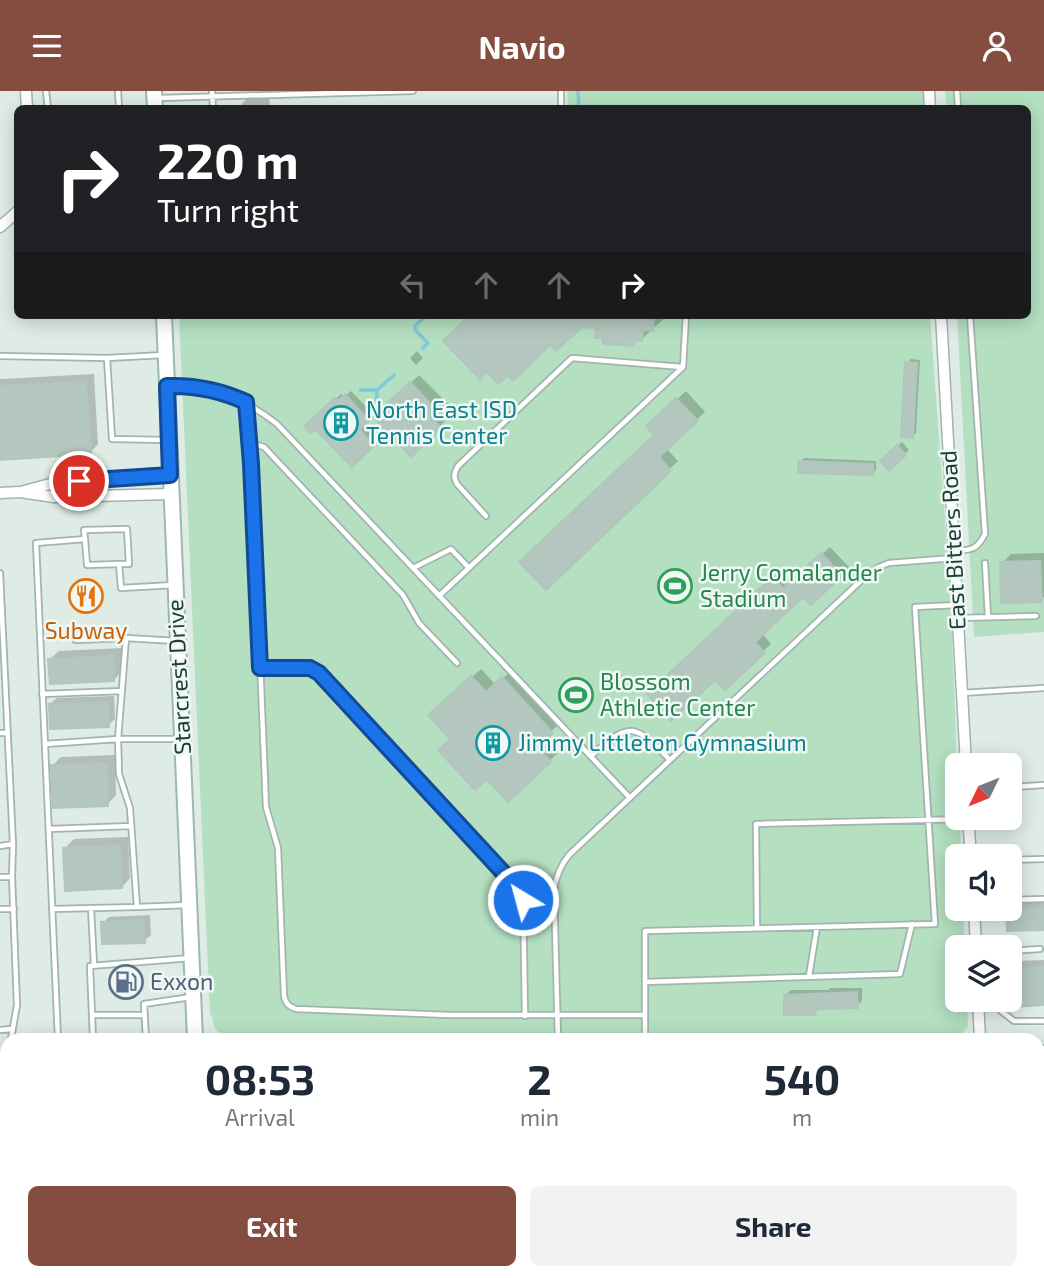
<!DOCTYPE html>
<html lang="en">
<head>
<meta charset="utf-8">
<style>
  :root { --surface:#fff; --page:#f2f2f3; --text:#1f2937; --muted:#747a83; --accent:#844d3f }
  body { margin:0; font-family:"Exo 2",sans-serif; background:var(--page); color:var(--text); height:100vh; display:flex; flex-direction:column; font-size:26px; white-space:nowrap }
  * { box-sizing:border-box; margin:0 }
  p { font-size:23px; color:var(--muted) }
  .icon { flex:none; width:38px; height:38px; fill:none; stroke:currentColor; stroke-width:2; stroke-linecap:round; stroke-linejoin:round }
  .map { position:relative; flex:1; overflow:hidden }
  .details { position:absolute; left:0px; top:942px; width:1045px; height:247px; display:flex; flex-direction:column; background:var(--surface); border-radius:21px 21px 0 0; box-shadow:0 4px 18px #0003 }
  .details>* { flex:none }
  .top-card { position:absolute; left:14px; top:14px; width:1017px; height:214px; border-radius:10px; box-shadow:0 4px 18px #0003; background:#202124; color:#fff; overflow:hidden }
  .needle { width:46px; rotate:227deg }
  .tools { position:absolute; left:945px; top:662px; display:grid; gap:14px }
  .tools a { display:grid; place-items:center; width:77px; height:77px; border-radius:10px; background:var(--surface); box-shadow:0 4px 18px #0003; font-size:35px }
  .pin { position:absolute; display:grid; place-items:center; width:60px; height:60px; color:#fff; margin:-30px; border:4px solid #fff; border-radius:50%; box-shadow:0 2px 7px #0007 }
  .me { position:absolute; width:77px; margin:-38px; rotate:323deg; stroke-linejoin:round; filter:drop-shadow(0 0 5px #0008) }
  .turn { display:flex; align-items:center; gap:24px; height:147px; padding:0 28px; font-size:32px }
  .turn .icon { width:91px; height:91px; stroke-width:2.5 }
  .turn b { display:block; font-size:49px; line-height:60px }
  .lanes { display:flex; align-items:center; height:66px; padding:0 28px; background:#0003; justify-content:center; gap:35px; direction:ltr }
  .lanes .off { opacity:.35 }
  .eta { display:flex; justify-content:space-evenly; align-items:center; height:119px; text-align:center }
  .eta b { font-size:42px; font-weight:700; line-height:49px }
  .cta { display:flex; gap:14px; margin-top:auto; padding:14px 28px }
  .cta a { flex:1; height:80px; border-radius:10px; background:var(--accent); color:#fff; font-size:28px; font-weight:700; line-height:80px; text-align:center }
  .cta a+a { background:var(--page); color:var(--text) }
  header { display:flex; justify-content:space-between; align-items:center; height:91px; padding:0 28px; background:var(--accent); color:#fff; font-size:32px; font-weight:700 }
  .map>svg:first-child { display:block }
  .green { fill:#b4e0c1 }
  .shadow { fill:#0003 }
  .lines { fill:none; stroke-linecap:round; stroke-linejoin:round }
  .stream { stroke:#7fc9d8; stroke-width:3.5 }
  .building { fill:#b4c7bf; stroke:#b0c6be; stroke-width:2 }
  .service-casing { stroke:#a1b4ae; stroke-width:8 }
  .minor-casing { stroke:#a1b4ae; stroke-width:13 }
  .tertiary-casing { stroke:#a1b4ae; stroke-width:16 }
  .secondary-casing { stroke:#9cb9af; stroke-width:18 }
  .service { stroke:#fff; stroke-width:4.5 }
  .minor { stroke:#fff; stroke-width:10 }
  .tertiary { stroke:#fff; stroke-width:12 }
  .secondary { stroke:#fff; stroke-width:14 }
  .route-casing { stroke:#114b97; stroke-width:18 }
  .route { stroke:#1a73e8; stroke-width:12 }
  .labels { text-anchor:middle; stroke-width:5; stroke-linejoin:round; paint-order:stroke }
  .culture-label { font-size:23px; fill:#0d838f; stroke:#eff8f4; text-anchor:start }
  .street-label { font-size:23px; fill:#1e3e36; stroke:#eff8f4 }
  .leisure-label { font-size:23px; fill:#27864d; stroke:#eff8f4; text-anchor:start }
  .food-label { font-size:23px; fill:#c56008; stroke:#eff8f4 }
  .service-label { font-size:23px; fill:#4e5e75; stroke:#eff8f4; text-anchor:start }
</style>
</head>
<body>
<header><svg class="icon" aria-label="menu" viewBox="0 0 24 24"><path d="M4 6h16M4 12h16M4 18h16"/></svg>Navio<svg class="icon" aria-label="person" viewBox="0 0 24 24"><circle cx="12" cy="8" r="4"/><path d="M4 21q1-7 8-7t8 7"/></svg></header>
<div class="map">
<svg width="1044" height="1187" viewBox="0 0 1044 1187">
  <rect width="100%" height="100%" fill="#dfece6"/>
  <!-- green -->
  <path class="green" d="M567,0H923L924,17H568Z
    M945,0H1044V541L974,546L957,224H1027V18L946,17Z
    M179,224H930C942,391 957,559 957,726H960L961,765H957V817H963L965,856H957V908H967L968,936L959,946L854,948H295L225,946C215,941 213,935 212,924H210Z"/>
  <!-- shadow -->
  <path class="shadow" d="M269,1L270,18H237L251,3Z
    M464,224H668L642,248H638L633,253L605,246L597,235L581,234L550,251L467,229Z
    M417,260L423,267L416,274L410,267Z
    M911,268L920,269L916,342L912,346L907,272Z
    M94,283L98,353L90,362L0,367V288Z
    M419,284L448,313L441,319L448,327L411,363L376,326Z
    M351,300L373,323L364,332L377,349L352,373L315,335L307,336L341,303L344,306Z
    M686,300L705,321L666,357L678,370L546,496L656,343L648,335Z
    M902,351L909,359L889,378L882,370Z
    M804,367L876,370V379L872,383L800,371Z
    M830,456L849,476L811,512L803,503L762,542L771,553L725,597L715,586L649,603L781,479L792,491Z
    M1044,462V506L1041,509L1002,472L1011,463Z
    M121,557L122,580L114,589L50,568L59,560Z
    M481,578L496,594L512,579L560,632L544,647L558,662L549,670L452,647L439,616Z
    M114,605L115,628L108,634L50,613L57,607Z
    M115,664L116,704L108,713L52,675L61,666Z
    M128,746L130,787L122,796L65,757L74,748Z
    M1044,809V837L1008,818L1016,810Z
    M150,824L151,844L144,850L103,832L109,826Z
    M1044,869V913L1009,914L1010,876L1016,870Z
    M830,897H862V910L857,915L819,917L814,923L786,904L791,899H829Z
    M1044,1017V1060L1041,1053L1038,1054V1020Z"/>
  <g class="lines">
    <!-- stream -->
    <path class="stream" d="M578,0L579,18
      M423,257L428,252L415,239V235L427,224
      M360,299H377
      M376,318L377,299L394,284"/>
  </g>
  <!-- building -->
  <path class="building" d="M460,224H654L653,240L643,239L642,250L634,249V255L603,253V247H595L596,237L582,236L556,260L550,254L513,290L508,284L498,293L487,281L480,288L443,250L465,229Z
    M905,271L917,272L913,347L901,346Z
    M86,290L91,363L0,369V295Z
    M410,291L440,323L434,329L441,337L411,366L373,326Z
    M345,303L369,330L360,339L374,355L352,376L315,338L311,342L304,335L335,307L338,310Z
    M676,307L698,330L659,366L671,380L546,499L519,471L654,344L646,335Z
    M897,354L906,364L889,380L880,370Z
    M798,370L873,373V384L798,382Z
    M821,462L842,485L811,514L803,506L755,551L765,562L725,599L715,589L671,630L647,603L772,486L783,497Z
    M1040,470L1042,511L1001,512L1000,471Z
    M113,565L114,590L50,593L48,568Z
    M471,585L486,601L502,586L553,642L537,656L551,671L508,711L487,688L475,699L438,659L450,648L428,624Z
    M108,611L109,636L50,638L49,613Z
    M107,672L108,715L53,717L51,674Z
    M120,754L122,797L65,800L63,757Z
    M1044,817V839L1007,840L1006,818Z
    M144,829L145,852L102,853L101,831Z
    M1044,876V914L1010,916V878Z
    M857,901L858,917L815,918V924H784V904Z"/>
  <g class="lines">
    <!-- service casing -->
    <g class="service-casing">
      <path id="service" d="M46,0L48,18
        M118,0L119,18
        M212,0L213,18
        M561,0V18
        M957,0L958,18
        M159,7L413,0
        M164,264L107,267L112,348L168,349
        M0,265L107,267
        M168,295C210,294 244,307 277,333L630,707
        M246,311L252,373L266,716L278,757L284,905C286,913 288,915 296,918L449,924H645
        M250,352L264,356L279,372L403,504L419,532L457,572
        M486,425L457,393C453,386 454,382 458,375L572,267L682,276
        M85,448L87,474L119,473
        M955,460C971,459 977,459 985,443L970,224
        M985,472L988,526
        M413,477L451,458L469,477
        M0,482L13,753L0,755
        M439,505L683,276L686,224
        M959,527L1036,525
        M76,549L126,547
        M177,550L126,547L118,648H178
        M260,577H310L319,582L523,803L525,925
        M962,602L1044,597
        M42,603L122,600
        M0,642H7
        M45,653L118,648L119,683L130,717L137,816L188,814
        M591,665C630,630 634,632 670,669
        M1010,696L1044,694
        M49,738L131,735
        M1010,769L1044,768
        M0,786H12L17,914L11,948
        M12,786L13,753
        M1010,809L1044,808
        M91,817L94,874
        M0,818H14
        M52,818L137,816
        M757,837L756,733L968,728
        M1010,860L1040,858
        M809,885L817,836
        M645,891L900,883L912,833
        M1000,908L1001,920L1014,930H1044
        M92,924H145
        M0,939L12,938
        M58,948L36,452L85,448L84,439L127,438L129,473H119L121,497L174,494
        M93,948L90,875L191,867
        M146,948L144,913L191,906
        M558,948L554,799C556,785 560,775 569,764L868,483L879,476L889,472L954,467
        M645,948V840L935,833L915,516L957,514
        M0,1088L6,1098L7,1125
        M1038,1114H1044
        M1038,1143L1044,1142
        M176,1181L177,1187
        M1010,1187L1012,1181"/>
    </g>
    <!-- minor casing -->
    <g class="minor-casing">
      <path id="minor" d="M26,0L27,18
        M929,0L930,18
        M0,136L18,120
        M941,224L966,674
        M24,400L54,392L170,385
        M0,402L20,401L54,406L171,403
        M968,726L971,765
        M974,817L976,856
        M978,908L980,948
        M555,1187L557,1181"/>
    </g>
    <!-- tertiary casing -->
    <g class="tertiary-casing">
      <path id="tertiary" d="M971,1187L973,1181"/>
    </g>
    <!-- secondary casing -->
    <g class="secondary-casing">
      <path id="secondary" d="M154,0L155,18
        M164,224L195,948
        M1038,962H1044
        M0,977L7,976
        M195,1181L196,1187
        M217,1181L218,1187"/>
    </g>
    <!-- service -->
    <use href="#service" class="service"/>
    <!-- minor -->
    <use href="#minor" class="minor"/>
    <!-- tertiary -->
    <use href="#tertiary" class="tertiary"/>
    <!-- secondary -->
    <use href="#secondary" class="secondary"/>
  </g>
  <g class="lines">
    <!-- route casing -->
    <g class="route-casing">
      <path id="route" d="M79,390L170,384L167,295C194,294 222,300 246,311L251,373L260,577H310L319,582L523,803V809"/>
    </g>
    <!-- route -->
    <use href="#route" class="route"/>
  </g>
  <!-- icons -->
  <defs>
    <g id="building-ring" transform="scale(1.75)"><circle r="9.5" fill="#eff8f4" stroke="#0f9aa8" stroke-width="1.5"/><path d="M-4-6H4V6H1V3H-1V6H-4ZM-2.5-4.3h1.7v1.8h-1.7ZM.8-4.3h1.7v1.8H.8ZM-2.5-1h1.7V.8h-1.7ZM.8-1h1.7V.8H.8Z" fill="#0f9aa8"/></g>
    <g id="stadium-ring" transform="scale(1.75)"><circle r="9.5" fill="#eff8f4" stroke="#2e9e5b" stroke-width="1.5"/><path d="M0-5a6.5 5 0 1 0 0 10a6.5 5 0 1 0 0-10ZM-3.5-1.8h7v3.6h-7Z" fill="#2e9e5b"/></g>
    <g id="restaurant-ring" transform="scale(1.75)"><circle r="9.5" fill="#eff8f4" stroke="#e8710a" stroke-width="1.5"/><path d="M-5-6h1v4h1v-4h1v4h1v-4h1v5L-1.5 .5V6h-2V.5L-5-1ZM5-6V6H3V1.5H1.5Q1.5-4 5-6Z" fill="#e8710a"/></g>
    <g id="fuel-ring" transform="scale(1.75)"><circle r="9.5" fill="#eff8f4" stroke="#5c6f8a" stroke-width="1.5"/><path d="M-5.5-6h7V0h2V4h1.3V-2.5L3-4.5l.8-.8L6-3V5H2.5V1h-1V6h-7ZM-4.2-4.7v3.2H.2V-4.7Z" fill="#5c6f8a"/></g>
  </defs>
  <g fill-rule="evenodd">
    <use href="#building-ring" x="341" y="332"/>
    <use href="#stadium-ring" x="675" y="495"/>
    <use href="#restaurant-ring" x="86" y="505"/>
    <use href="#stadium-ring" x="576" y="604"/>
    <use href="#building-ring" x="493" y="652"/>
    <use href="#fuel-ring" x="126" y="891"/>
  </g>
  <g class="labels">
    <!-- culture labels -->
    <g class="culture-label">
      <text x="366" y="327">North East ISD<tspan x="366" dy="26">Tennis Center</tspan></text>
      <text x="518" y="660">Jimmy Littleton Gymnasium</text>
    </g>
    <!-- street labels -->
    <g class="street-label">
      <text transform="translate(953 449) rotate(-93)" y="8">East Bitters Road</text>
      <text transform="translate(179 586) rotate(-93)" y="8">Starcrest Drive</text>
    </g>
    <!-- leisure labels -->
    <g class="leisure-label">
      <text x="700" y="490">Jerry Comalander<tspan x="700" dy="26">Stadium</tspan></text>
      <text x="600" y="599">Blossom<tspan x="600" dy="26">Athletic Center</tspan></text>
    </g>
    <!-- food labels -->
    <g class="food-label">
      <text x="86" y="548">Subway</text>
    </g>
    <!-- service labels -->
    <g class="service-label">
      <text x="150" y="899">Exxon</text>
    </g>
  </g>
</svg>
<div class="tools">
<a><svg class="needle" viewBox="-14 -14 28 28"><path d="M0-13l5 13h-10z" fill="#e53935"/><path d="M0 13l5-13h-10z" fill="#747a83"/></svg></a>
<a><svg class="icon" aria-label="sound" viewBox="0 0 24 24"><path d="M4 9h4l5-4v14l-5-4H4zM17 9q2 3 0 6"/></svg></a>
<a><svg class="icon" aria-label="layers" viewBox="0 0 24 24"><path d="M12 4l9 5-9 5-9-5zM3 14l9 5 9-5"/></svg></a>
</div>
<div class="pin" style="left:79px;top:390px;background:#d93025"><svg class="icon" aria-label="arrive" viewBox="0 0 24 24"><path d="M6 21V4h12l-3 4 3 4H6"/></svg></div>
<svg class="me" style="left:523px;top:809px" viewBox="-20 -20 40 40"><circle r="17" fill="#1a73e8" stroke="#fff" stroke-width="3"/><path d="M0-11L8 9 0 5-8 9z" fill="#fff"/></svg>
<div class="top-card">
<div class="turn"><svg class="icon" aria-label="right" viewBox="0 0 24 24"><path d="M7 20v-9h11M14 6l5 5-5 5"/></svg><div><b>220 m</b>Turn right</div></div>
<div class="lanes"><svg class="icon off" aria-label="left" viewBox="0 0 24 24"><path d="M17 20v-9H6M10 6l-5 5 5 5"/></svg><svg class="icon off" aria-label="ahead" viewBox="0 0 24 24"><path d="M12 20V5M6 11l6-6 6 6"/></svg><svg class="icon off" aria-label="ahead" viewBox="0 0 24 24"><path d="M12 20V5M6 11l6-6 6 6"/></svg><svg class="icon" aria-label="right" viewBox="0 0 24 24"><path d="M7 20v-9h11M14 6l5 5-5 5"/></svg></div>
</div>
<section class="details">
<div class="eta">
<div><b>08:53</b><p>Arrival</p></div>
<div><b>2</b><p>min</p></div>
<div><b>540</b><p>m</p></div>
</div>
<div class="cta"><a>Exit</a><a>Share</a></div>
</section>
</div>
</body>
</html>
